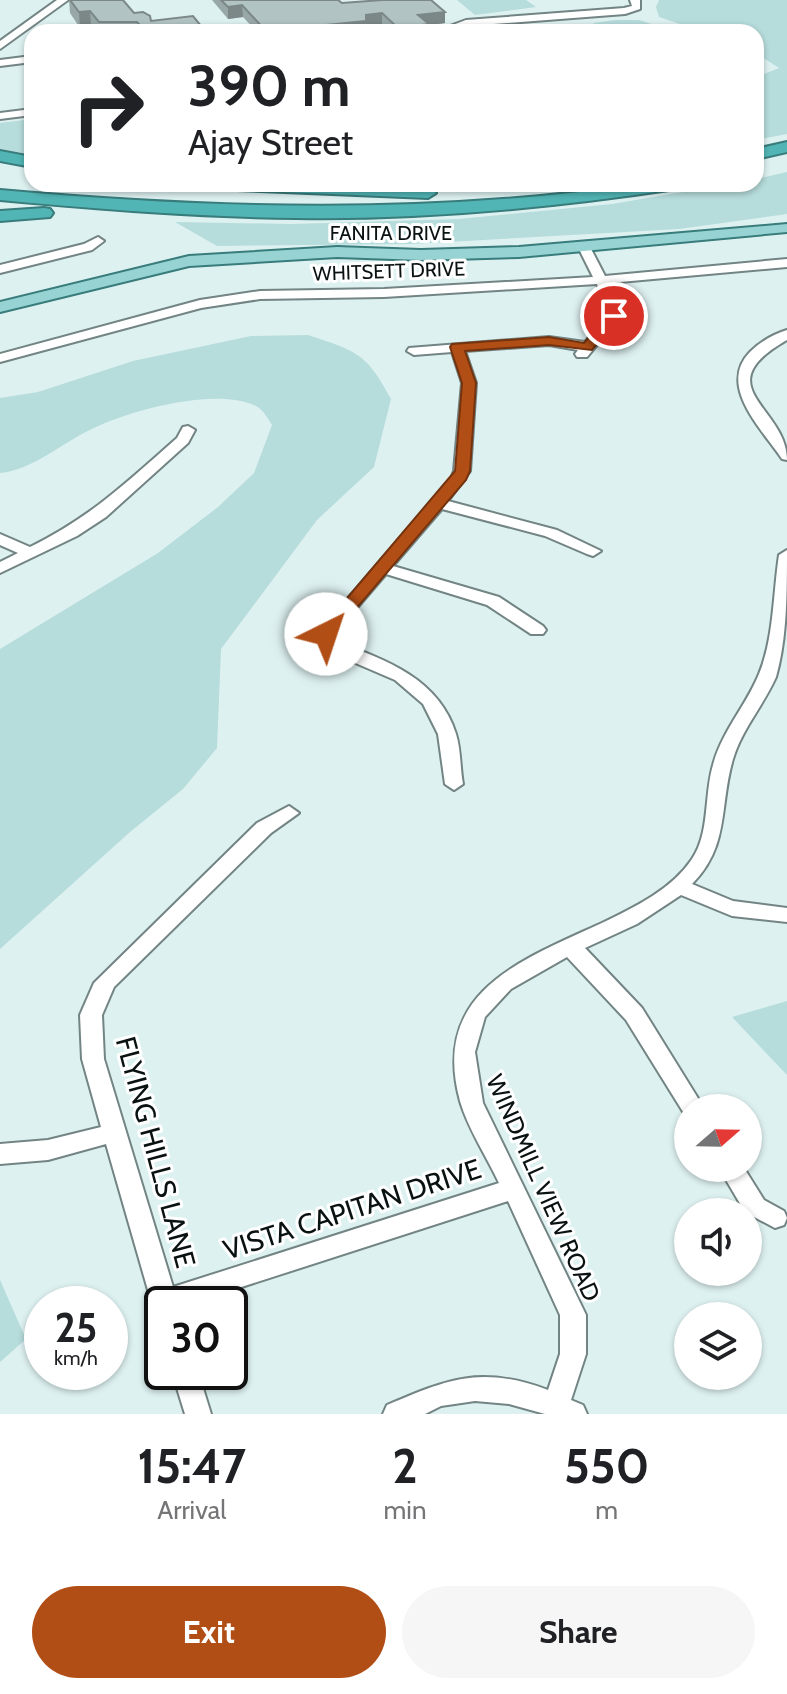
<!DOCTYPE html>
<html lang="en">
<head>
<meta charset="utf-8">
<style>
  :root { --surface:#fff; --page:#f6f6f6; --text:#202124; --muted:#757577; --accent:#b14e16 }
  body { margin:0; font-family:Cabin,sans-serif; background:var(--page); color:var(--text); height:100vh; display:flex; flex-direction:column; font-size:30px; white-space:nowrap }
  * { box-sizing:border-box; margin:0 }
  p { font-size:26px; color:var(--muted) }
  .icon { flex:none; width:44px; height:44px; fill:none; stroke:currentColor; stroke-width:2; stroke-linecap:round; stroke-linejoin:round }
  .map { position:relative; height:1414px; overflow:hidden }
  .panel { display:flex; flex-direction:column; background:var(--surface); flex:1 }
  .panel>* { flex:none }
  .hud { position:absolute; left:24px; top:24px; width:740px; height:168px; border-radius:24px; box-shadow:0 2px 6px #0004; background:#fff; color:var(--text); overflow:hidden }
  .needle { width:52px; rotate:70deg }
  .controls { position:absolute; left:674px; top:1094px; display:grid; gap:16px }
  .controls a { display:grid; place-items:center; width:88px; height:88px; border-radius:50%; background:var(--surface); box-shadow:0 2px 6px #0004; font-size:40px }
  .speed { position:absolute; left:24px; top:1286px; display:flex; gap:16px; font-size:40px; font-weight:700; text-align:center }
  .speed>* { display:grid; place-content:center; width:104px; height:104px; border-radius:50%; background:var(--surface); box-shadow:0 2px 6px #0004; line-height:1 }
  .speed small { font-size:20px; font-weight:400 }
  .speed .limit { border:4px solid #111; border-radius:12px; background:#fff; color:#111 }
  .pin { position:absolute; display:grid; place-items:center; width:68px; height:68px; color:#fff; margin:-34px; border:4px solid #fff; border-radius:50%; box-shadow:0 2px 8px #0007 }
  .me { position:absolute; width:88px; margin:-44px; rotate:41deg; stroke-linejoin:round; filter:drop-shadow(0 0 6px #0008) }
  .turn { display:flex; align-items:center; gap:28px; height:168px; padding:0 32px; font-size:36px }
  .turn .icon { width:104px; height:104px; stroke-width:2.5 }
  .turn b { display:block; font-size:56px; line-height:68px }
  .eta { display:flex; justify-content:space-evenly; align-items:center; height:136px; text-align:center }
  .eta b { font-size:48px; font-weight:800; line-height:56px }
  .primary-button { display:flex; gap:16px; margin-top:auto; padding:16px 32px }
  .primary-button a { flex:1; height:92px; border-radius:48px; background:var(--accent); color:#fff; font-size:32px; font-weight:800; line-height:92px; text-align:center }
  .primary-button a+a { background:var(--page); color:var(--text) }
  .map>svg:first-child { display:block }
  .green { fill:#b6dcdb }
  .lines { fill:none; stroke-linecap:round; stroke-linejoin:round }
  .minor-casing { stroke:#728483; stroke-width:4 }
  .major-casing { stroke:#397c7c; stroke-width:4 }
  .highway-casing { stroke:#397c7c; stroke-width:4 }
  .minor { fill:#fff; fill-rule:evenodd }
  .major { fill:#97d3d3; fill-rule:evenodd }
  .highway { fill:#52b5b5; fill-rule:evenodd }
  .wall { fill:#98a8a8 }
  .shaded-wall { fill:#7c8888 }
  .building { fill:#b1c3c3; stroke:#7c8888; stroke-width:2 }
  .route { fill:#b14e16; stroke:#73330e; stroke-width:2 }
  .labels { text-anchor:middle; stroke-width:6; stroke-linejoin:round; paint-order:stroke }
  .far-street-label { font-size:20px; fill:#0a1111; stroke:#fff }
  .street-label { font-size:24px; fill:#0a1111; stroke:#fff }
  .near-street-label { font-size:28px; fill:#0a1111; stroke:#fff }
</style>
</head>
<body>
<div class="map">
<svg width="787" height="1414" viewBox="0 0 787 1414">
  <rect width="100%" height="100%" fill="#def1f1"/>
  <!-- green -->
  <path class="green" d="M457,0H526L536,7L475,15Z
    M659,0H787V134L756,140V77L779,68L756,53V32H704L659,17L656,7Z
    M615,20H639L677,32H608L593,23Z
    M32,119V155L0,149V123Z
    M787,172V214L679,229L412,244L217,246L175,222L292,224L459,219L612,204L730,184H756V179Z
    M308,335C356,351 366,352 391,399L374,467L317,520L221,649L217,748L183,789L130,832L0,949V649L158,553L218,507L254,473L272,425C268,419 263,409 256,406C217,387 132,410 94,428C63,442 33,470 0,473V398L38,392L133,361L251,336Z
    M787,1001V1075L732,1017Z
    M0,1280L26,1339L0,1362Z"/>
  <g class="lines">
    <!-- minor casing -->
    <g class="minor-casing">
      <path id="minor" d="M57,0H68L0,49V41Z
        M630,0H640V9L625,14L467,26L449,32H434L466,20L624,8L632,6Z
        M32,56V62L0,66V60Z
        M32,109V115L0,119V113Z
        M98,237L104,241L92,250L0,273V265L84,244Z
        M584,243L590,247L605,276L787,259V267L609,283L621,316L587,357H577L575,354L578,350L549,345L465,351L476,383L470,471L448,501L557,530L601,551L593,556L587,554L545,536L442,509L393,566L499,597L543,626L546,630L543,634H531L487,605L386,574L334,635L337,642C387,660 439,679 456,734C461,750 460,768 463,784L454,790L445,784L438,734L423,704L395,680L325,650L316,639L317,634L451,479L454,471L462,383L452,352L414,355L407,351L409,348L549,337L585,342L607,316L597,284L384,297L260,299L201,308L0,362V354L200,300L260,291L384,289L593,277L578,247Z
        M787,330V340C704,387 787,407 787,460L782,459C762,429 717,386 750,352C760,342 774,334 787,330Z
        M188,426L195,430L188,443L106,517L77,536L0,573V562L18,553L0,545V534L30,547C91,517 127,482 177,438L183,427Z
        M787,550C787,592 787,639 776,677C763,706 742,729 733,759C719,806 730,846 692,884L733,901L787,908V922L732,916L681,895L637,924L585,948L642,1008L704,1108H688V1116L685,1115L626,1020L567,957L511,989L485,1017L475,1052L483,1103L586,1315V1354L571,1400L583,1405L587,1414H545L509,1404L475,1401L441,1406L425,1414H383L387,1405C448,1379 481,1365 548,1390L560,1354V1315L508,1201L189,1304H162V1314L156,1312L152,1304L106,1144L48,1160L0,1164V1144L48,1140L101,1127L82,1059L80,1015L94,983L257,823L289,806L299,813L271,833L114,987L102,1015L104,1059L173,1287L499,1183C487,1157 468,1129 460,1101C430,991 522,960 604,922C635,907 672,889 692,859C710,833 704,795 713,765C722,731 746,706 759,674C774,638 773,594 779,555Z
        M719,1168H744L764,1200L784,1211L787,1218L784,1225L775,1228L745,1212Z
        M172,1372H198L211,1414H185Z"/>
    </g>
    <!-- major casing -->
    <g class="major-casing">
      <path id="major" d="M787,224V232L519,257L421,260L337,257L189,266L0,312V302L189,256L337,247L421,250L519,247Z"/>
    </g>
    <!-- highway casing -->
    <g class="highway-casing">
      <path id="highway" d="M787,142V152L756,159V149Z
        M0,151L32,157V167L0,161Z
        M204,184L428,188L436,193L428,198L212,189Z
        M642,184H684L676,189C550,208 423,220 296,218C197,217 99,209 0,200V190C215,209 427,215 642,184Z
        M44,208L50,209L53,213L50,217L0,221V211Z"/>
    </g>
    <!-- minor -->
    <use href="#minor" class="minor"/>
    <!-- major -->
    <use href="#major" class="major"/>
    <!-- highway -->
    <use href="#highway" class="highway"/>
  </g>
  <!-- wall -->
  <path class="wall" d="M69,0H123L134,13L151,21L206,32H96L91,26L80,28L70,13Z
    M212,0H338L342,3L445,12V23L389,32L382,25L366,27V32H257L243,17L228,19Z"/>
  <!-- shaded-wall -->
  <path class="shaded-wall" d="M242,5L243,17L228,19V7Z
    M90,11L91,26L80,28L79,12Z
    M445,12V23L429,25L428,32H398V28L418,15Z
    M382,13V25L366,27V15Z
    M366,21V32H266V31Z"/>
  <!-- building -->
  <path class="building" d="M70,0H123L134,13L143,12L150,16L151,21L193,16L206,32H146L137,22H99L90,11L79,12Z
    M221,0H338L342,3L382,0H431L445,12L418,15L429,24L398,28L382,13L366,15V21L266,31L242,5L228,7Z"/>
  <!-- route -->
  <path class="route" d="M609,313L620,316L592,350L549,345L465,351L476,383L470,471L466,480L332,637H320L318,634L320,630L455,471L462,383L450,347L452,344L549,337L584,343Z"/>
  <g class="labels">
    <!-- far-street labels -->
    <g class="far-street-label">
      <text x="391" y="240">FANITA DRIVE</text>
      <text transform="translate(389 271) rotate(-2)" y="7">WHITSETT DRIVE</text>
    </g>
    <!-- street labels -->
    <g class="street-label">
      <text transform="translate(543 1188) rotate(66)" y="8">WINDMILL VIEW ROAD</text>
    </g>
    <!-- near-street labels -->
    <g class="near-street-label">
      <text transform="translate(156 1152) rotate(75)" y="10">FLYING HILLS LANE</text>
      <text transform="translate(352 1209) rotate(-18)" y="10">VISTA CAPITAN DRIVE</text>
    </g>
  </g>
</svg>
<div class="controls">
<a><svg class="needle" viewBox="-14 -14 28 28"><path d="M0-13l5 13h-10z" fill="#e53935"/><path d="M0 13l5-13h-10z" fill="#757577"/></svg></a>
<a><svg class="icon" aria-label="sound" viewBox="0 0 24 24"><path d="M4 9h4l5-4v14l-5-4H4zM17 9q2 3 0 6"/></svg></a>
<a><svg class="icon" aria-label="layers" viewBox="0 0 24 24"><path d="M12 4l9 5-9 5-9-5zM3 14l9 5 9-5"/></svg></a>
</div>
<div class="speed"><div>25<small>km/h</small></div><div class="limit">30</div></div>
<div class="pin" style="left:614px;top:316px;background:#d93025"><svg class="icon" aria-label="arrive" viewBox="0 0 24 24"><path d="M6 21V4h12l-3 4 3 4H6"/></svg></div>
<svg class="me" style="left:326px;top:634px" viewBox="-20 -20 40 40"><circle r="19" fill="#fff"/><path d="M0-13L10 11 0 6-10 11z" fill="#b14e16"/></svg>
<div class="hud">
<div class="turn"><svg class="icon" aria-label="right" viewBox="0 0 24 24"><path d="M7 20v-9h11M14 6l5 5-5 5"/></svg><div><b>390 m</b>Ajay Street</div></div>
</div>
</div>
<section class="panel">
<div class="eta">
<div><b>15:47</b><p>Arrival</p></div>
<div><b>2</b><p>min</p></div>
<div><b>550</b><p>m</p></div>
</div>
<div class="primary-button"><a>Exit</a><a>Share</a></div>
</section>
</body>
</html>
